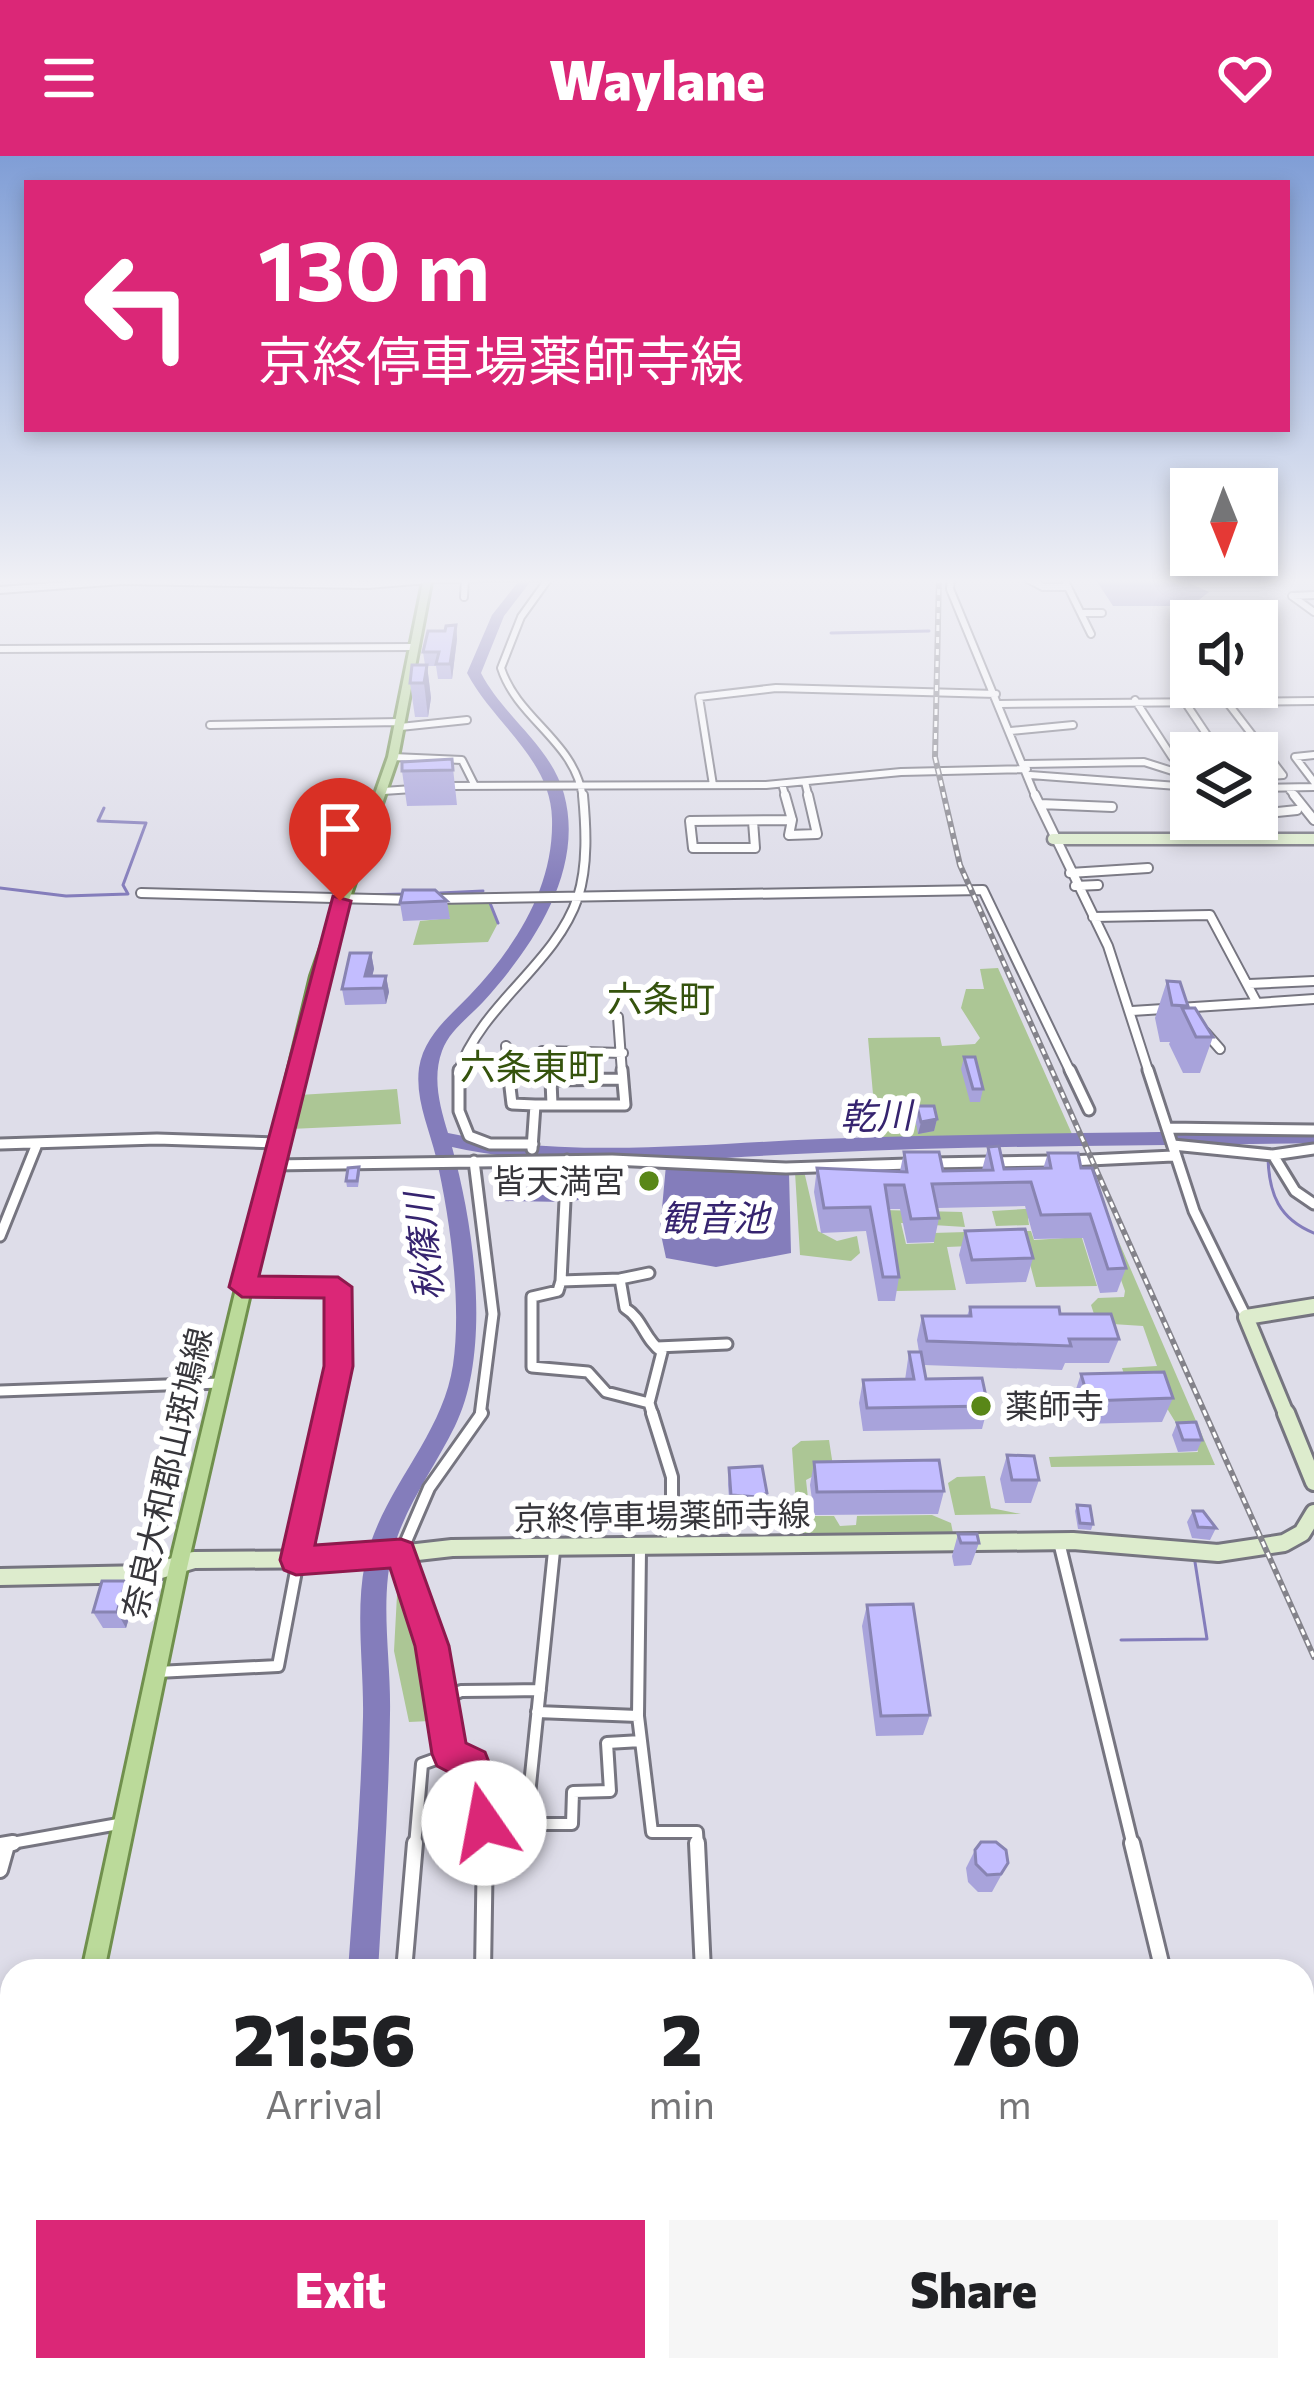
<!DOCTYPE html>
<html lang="en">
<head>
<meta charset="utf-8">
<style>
  :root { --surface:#fff; --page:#f6f6f6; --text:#202124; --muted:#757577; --accent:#db2777 }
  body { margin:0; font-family:Commissioner,"Noto Sans JP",sans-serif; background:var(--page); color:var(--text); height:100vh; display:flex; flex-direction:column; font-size:45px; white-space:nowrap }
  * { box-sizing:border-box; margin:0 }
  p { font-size:39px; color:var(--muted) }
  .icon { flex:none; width:66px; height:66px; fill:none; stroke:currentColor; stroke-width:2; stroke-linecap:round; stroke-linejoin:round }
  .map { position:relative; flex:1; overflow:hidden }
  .drawer { position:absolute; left:0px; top:1803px; width:1314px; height:423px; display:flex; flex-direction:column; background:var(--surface); border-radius:36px 36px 0 0; box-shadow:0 6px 18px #0003 }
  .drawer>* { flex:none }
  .top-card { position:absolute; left:24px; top:24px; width:1266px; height:252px; border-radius:0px; box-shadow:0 6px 18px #0003; background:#db2777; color:#fff; overflow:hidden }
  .needle { width:78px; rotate:179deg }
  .fabs { position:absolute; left:1170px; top:312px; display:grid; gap:24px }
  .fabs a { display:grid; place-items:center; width:108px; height:108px; border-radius:0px; background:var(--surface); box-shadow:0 6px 18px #0003; font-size:60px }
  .pin { position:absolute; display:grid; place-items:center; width:102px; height:102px; color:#fff; margin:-123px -51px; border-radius:50% 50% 50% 0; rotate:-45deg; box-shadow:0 0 12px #0007 }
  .pin .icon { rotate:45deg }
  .me { position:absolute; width:132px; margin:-66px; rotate:348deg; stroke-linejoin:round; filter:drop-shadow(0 0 9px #0008) }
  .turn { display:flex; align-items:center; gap:42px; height:252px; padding:0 36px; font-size:54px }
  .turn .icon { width:156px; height:156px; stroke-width:2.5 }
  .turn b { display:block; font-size:84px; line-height:102px }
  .eta { display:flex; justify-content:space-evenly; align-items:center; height:204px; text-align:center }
  .eta b { font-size:72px; font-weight:800; line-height:84px }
  .action { display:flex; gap:24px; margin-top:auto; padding:24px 36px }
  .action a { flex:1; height:138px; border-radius:0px; background:var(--accent); color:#fff; font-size:48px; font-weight:800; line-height:138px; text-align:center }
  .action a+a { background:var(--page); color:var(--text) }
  header { display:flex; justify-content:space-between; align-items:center; height:156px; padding:0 36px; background:var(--accent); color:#fff; font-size:54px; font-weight:800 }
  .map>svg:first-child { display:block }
  .green { fill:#acc695 }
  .water { fill:#847dbb }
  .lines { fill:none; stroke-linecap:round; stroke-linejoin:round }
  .stream { stroke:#847dbb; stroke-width:3 }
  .canal { stroke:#847dbb; stroke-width:14 }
  .river { fill:#847dbb; fill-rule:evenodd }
  .street-far4-casing { stroke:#767580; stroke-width:10 }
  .street-far3-casing { stroke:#767580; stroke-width:12 }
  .street-far2-casing { stroke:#767580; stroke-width:15 }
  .street-far1-casing { stroke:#767580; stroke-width:16 }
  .street-casing { stroke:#767580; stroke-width:20 }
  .secondary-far2-casing { stroke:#767580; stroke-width:15 }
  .secondary-far1-casing { stroke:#767580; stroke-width:20 }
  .secondary-casing { stroke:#767580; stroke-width:22 }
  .primary-casing { stroke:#70904d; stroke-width:6 }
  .street-far4 { stroke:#fff; stroke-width:6 }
  .street-far3 { stroke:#fff; stroke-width:8 }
  .street-far2 { stroke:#fff; stroke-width:9 }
  .street-far1 { stroke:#fff; stroke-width:10 }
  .street { stroke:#fff; stroke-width:14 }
  .secondary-far2 { stroke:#ddeccd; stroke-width:10 }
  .secondary-far1 { stroke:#ddeccd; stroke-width:14 }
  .secondary { stroke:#ddeccd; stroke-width:16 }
  .primary { fill:#bbda9a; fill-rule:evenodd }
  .rail-casing { stroke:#84838b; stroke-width:6 }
  .rail { stroke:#fff; stroke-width:3; stroke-dasharray:6; stroke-linecap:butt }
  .wall { fill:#a8a3db }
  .shaded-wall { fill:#8884b2 }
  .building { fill:#c3bdff; stroke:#8884b2; stroke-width:3 }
  .route { fill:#db2777; stroke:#8e194d; stroke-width:3 }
  .poi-dot { fill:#598718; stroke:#fff; stroke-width:4.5 }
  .labels { text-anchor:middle; stroke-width:12; stroke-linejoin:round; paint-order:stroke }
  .poi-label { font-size:33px; fill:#37363b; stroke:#fff; text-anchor:end }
  .street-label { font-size:33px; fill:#37363b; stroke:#fff }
  .neighbourhood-label { font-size:36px; fill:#35530d; stroke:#fff }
  .water-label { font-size:36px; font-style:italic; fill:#36246f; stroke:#fff }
</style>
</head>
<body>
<header><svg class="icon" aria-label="menu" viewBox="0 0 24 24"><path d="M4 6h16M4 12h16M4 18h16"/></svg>Waylane<svg class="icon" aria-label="heart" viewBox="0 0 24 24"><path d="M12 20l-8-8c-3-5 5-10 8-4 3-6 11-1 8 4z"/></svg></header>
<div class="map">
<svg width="1314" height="2225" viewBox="0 0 1314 2225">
  <rect width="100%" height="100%" fill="#dedde9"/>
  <!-- green -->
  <path class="green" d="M490,747L498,767L488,786L413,789L420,765L450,762L435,748Z
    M998,812L1072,978L877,983L868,882L940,881L942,890L975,888L980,882L961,852L966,833H984L980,813Z
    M397,933L401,968L290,973L299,939Z
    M1079,1007H1085L1215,1309L1051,1311L1049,1301L1198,1296L1190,1272H1179L1168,1254L1124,1218L1122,1212L1157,1210L1143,1170L1097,1167L1091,1149L1098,1142L1124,1141L1125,1135Z
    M804,1015L818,1075L837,1085L857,1080L860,1097L851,1105L800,1099L795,1016Z
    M1072,1050L1097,1130L1036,1131L1025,1089L997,1075H1031L1034,1084L1065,1082L1028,1062L1029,1069L996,1070L992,1055Z
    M882,1054L962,1056L965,1071L901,1067L906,1088L934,1087L933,1077L966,1076L970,1090L947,1091L956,1134L896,1135Z
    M829,1284L833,1310L806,1324L810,1360H834L840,1370L856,1369L857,1360L932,1359L951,1367L953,1377L798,1380L792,1292L801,1285Z
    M985,1320L991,1352L1021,1358L955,1359L948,1327L957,1321Z
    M409,1438L426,1493L435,1558L430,1565L409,1566L394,1495L397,1439Z"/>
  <!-- water -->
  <path class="water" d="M1094,421H1176L1209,436L1191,450H1113Z
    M666,1009L789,1016L791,1097L716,1111L666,1102L660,1074Z"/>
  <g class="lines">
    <!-- stream -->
    <path class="stream" d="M831,477L929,475
      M0,732L66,740L128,738L123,729L146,667L98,665L104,652
      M440,737L483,735
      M362,739L406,738
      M144,741L323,745
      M490,747L498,767
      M1268,1002C1269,1038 1279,1063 1314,1077
      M1121,1484L1207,1483L1195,1406"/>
    <!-- canal -->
    <path class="canal" d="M502,1038L565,1039L609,1032"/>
    <!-- river -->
    <path class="river" d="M522,421H534L504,460L481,517C503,560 551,590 564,638C585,715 532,792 483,846C469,861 449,875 442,895C432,922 440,951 448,977C570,1003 698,988 821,983C985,977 1150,977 1314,973V987C1149,990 983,989 818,997C700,1002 568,1017 452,991C474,1070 492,1195 455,1270C430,1321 395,1362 388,1420C383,1465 391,1512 390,1558C389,1644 383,1729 378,1815H348C354,1730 361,1646 363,1561C364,1511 355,1456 365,1407C381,1334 442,1282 453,1209C462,1148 450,1061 436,1001C429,972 415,943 419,912C424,880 449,861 470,839C515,791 554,732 552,663C551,603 493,567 467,517L492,459Z
      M375,2214H411L412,2225H376Z"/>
    <!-- street-far4 casing -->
    <g class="street-far4-casing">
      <path id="street-far4" d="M951,421L950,433L1036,642
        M1024,421L1043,431H1068
        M1063,421L1091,478
        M549,422L521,461L501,512C518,564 575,585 583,642
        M427,423L553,421
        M0,434L122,425L368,429L427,424
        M1292,440L1314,456
        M1292,440L1314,439
        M464,441L465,422
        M1081,457H1102
        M0,493L415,491
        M1135,544L1172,601
        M1185,546L1219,597
        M1227,546L1283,619L1257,621
        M1000,548L1314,545
        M210,569L401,566
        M400,571L467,564
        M1011,575L1073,569
        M1314,599L1295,601L1314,626
        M393,601L462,604L474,628
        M1025,608L1144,606L1191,621
        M1030,619L1191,631
        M805,626L809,642
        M782,628L786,642
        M713,629L699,541L776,532L996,538
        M448,630L766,629L901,616L1027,613
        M1257,632L1314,631
        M1288,632L1296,642
        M383,635L413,633"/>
    </g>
    <!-- street-far3 casing -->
    <g class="street-far3-casing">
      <path id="street-far3" d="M1035,639L1108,790L1149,917
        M1294,639L1314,664
        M1040,648L1112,651
        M1257,658L1297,654
        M1233,663L1242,681
        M792,664L789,679L817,678L808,639
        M753,665L755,692H693L690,665L792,664L785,639
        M1070,717L1148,712
        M1075,730L1098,729
        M141,737L414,744
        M436,743L983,734L1071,917
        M1093,761L1210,759L1257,847L1132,855
        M1249,828L1314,825
        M1257,847L1314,843
        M618,861L622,917
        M1205,876L1220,893
        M506,890L509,917
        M542,895L623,897
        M458,917C482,847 555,809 578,741C588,709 586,671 583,639"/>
    </g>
    <!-- street-far2 casing -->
    <g class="street-far2-casing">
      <path id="street-far2" d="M459,914V955L469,980L490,988H533
        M508,914L512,948L535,949L532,993
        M1070,914L1089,954
        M1148,914L1194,1055L1246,1161
        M535,949H625L622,914
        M552,949L551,924L621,923
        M1168,972L1314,974
        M0,988L157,983L277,987
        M1173,989L1273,999L1314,993
        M1273,999L1295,1035L1314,1048
        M567,1004L561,1125L558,1135L532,1141V1211L588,1216L606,1236L649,1247L653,1260
        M474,1005L493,1158L480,1260
        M1069,1005L1173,1000
        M931,1007L1052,1005
        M272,1009L612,1004L786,1012L908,1008
        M0,1080L37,988
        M620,1123L649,1117
        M561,1125L620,1123L625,1152C643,1163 644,1183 662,1196L649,1247
        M242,1131H338V1210L326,1260
        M657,1191L727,1188
        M0,1235L220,1227"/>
    </g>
    <!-- street-far1 casing -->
    <g class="street-far1-casing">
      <path id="street-far1" d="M482,1257L429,1332L401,1397L432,1490L450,1598L472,1609L486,1690
        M652,1257L672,1321V1390
        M1059,1386L1133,1690
        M640,1394L638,1560L652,1676H697L698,1690
        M554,1395L526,1668H572L573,1636L610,1635L607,1587L641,1585
        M157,1516L278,1510L326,1257
        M442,1544L461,1535L540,1534
        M537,1556L638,1560
        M0,1689L124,1667
        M415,1690L422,1608L450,1598"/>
    </g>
    <!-- street casing -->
    <g class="street-casing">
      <path id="street" d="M697,1687L703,1815
        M1132,1687L1163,1815
        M0,1689L13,1687
        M0,1714L7,1689
        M404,1815L415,1687
        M483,1815L485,1687
        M1302,2090L1314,2089
        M0,2149H12
        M436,2214L438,2225
        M1264,2220L1314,2221"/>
    </g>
    <!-- secondary-far2 casing -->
    <g class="secondary-far2-casing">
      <path id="secondary-far2" d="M1053,683H1314"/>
    </g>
    <!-- secondary-far1 casing -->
    <g class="secondary-far1-casing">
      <path id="secondary-far1" d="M1287,1260L1246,1161L1314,1150"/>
    </g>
    <!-- secondary casing -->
    <g class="secondary-casing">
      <path id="secondary" d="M1286,1257L1314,1326
        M0,1421L147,1418L194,1404L356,1403L452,1392L1073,1385L1218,1397L1284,1387L1302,1377L1314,1357"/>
    </g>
    <!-- primary casing -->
    <g class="primary-casing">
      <path id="primary" d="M424,421H432L398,601L323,820L187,1412L104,1815H82L169,1412L311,820L388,601Z
        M12,2158V2214H15L12,2225H0V2170L3,2162Z"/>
    </g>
    <!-- street-far4 -->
    <use href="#street-far4" class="street-far4"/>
    <!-- street-far3 -->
    <use href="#street-far3" class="street-far3"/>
    <!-- street-far2 -->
    <use href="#street-far2" class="street-far2"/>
    <!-- street-far1 -->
    <use href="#street-far1" class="street-far1"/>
    <!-- street -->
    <use href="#street" class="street"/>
    <!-- secondary-far2 -->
    <use href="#secondary-far2" class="secondary-far2"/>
    <!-- secondary-far1 -->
    <use href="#secondary-far1" class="secondary-far1"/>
    <!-- secondary -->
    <use href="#secondary" class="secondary"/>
    <!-- primary -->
    <use href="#primary" class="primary"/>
    <!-- rail casing -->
    <g class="rail-casing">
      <path id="rail" d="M939,421L935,601L960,709L1314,1501"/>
    </g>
    <!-- rail -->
    <use href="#rail" class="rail"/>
  </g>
  <!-- wall -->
  <path class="wall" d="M456,469L457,483L452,523H438L436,510H427L431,542L428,561H415L410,527L425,509L423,496L445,475Z
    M452,603L457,649L407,650L402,615Z
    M447,745L450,763L403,765L400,747Z
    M371,797L374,813L372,820H386L389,836L386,848L345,849L342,833Z
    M1167,825L1188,850L1187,852L1213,881L1200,917H1183L1169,888L1170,886H1160L1155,862Z
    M964,901L983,933L980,946H970L961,913Z
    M917,950L937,963L934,975L918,978L915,962Z
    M988,991L1004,1013H1043L1048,997L1081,1012L1126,1112L1117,1136L1100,1137L1083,1082L1034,1083L1025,1050L937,1052L939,1062L934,1086L907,1087L900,1053H889L899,1121L895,1145H878L866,1075L821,1077L814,1036L817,1012L900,1015L904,996L943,1015L982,1014Z
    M359,1011L360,1017L358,1031H347L346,1025Z
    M965,1075L1033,1102L1026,1126L966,1128L959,1099Z
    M970,1151L1060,1158L1119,1183L1109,1207H1065L1062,1214L924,1209L926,1223L988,1250L982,1273L863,1275L859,1247L863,1224H905L909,1196H919L917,1184L922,1160H967Z
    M1081,1218L1173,1242L1162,1266L1080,1268L1073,1242Z
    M1177,1267L1202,1284L1197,1295L1178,1296L1172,1279Z
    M1007,1299L1039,1324L1031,1347H1005L1000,1323Z
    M814,1306L944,1335L938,1358L814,1359L810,1329Z
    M729,1312L767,1337L766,1354L756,1358L730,1356L728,1329Z
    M1077,1349L1093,1368L1091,1374L1078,1373L1075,1355Z
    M1193,1355L1216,1372L1210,1384L1192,1382L1187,1366Z
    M958,1378L979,1387L971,1409L954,1410L952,1400Z
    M126,1425L135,1442L126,1472H103L93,1456Z
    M867,1449L930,1559L923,1579L876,1580L862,1470Z
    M975,1694L1008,1707L992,1736H978L968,1726L966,1712Z
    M1314,2171V2210H1302L1303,2174Z"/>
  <!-- shaded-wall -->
  <path class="shaded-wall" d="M456,469L457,483L452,523L450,508Z
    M427,509L431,542L428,561L424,527Z
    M371,797L374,813L369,833L365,820Z
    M386,820L389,836L386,848L383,832Z
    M937,963L934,975L918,978L921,966Z
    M767,1337L766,1354L756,1358L758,1341Z
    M126,1425L135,1442L126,1472L117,1456Z"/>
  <!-- building -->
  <path class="building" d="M456,469L450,508H436L439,496H423L428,475H445L446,470Z
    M412,509H427L424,527H410Z
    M452,603L453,614L402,615V606Z
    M403,734H435L447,745L400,747Z
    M350,797H371L365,820H386L383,832L342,833Z
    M1167,825L1180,826L1188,850L1172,849Z
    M1182,852H1195L1213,881H1196Z
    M964,901H975L983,933H973Z
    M917,950H934L937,963L921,966Z
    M999,990L1004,1013L1051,1012L1048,997H1078L1081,1012H1092L1126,1112L1108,1113L1090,1058L1041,1059L1031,1026L932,1028L939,1062L911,1063L904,1029H885L899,1121H883L870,1051L824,1052L817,1012L907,1016L904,996H939L943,1015L993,1014L988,991Z
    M359,1011L357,1025H346L348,1012Z
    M1025,1073L1033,1102L972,1104L965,1075Z
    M970,1151H1059L1060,1158H1111L1119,1183H1069L1071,1190L927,1185L922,1160H971Z
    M909,1196H921L926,1223L982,1222L988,1250L867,1252L863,1224L914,1223Z
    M1164,1216L1173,1242L1089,1245L1081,1218Z
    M1196,1266L1202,1284H1183L1177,1267Z
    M1007,1299L1034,1300L1039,1324H1012Z
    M939,1304L944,1335L817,1336L814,1306Z
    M762,1310L767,1337L758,1341L731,1339L729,1312Z
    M1077,1349L1090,1350L1093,1368L1080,1367Z
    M1193,1355H1203L1216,1372L1198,1371Z
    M958,1378H977L979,1387H961Z
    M102,1425H126L117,1456H93Z
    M913,1448L930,1559L881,1560L867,1449Z
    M981,1686H996L1006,1694L1008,1707L1001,1718L987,1719L976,1708L975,1694Z
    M1305,2177H1314V2207H1313Z"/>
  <!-- sky -->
  <linearGradient id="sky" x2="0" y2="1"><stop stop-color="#809ed6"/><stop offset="0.58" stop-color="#f0f0f5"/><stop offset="1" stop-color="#f0f0f5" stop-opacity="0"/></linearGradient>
  <rect width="1314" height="732" fill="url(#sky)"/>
  <!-- route -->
  <path class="route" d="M333,740L351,745L259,1120L338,1121L352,1131L353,1210L315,1389L401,1383L412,1387L449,1490L466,1587L485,1596C495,1619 506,1657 497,1680L484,1685L471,1680L456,1620L437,1610L432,1598L415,1490L390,1412L296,1419L284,1414L280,1404L324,1210V1142L242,1141L229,1131Z"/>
  <!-- markers -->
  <g class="poi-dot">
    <circle cx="649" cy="1025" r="12"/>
    <circle cx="981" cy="1250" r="12"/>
  </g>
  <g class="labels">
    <!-- poi labels -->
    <g class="poi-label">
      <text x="625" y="1037">皆天満宮</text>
      <text x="1005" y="1262" text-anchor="start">薬師寺</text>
    </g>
    <!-- street labels -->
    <g class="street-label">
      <text transform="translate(167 1317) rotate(-77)" y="12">奈良大和郡山斑鳩線</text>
      <text transform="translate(662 1360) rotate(-1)" y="12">京終停車場薬師寺線</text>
    </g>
    <!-- neighbourhood labels -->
    <g class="neighbourhood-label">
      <text x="661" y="856">六条町</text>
      <text x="532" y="924">六条東町</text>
    </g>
    <!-- water labels -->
    <g class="water-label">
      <text transform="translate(876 960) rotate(-2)" y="13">乾川</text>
      <text x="715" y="1075">観音池</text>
      <text transform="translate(424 1091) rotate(-96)" y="13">秋篠川</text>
    </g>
  </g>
</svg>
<div class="fabs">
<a><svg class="needle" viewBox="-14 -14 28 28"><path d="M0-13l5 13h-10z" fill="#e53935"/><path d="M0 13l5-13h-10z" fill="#757577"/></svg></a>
<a><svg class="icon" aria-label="sound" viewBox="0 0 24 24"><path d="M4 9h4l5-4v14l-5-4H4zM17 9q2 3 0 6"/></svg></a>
<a><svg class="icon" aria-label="layers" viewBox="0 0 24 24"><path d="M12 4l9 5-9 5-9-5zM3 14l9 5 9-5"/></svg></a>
</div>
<div class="pin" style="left:340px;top:745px;background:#d93025"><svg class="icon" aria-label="arrive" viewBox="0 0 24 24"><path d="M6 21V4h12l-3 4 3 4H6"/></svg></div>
<svg class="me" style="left:484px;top:1667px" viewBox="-20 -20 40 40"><circle r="19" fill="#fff"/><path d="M0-13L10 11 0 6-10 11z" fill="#db2777"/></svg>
<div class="top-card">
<div class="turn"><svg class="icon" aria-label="left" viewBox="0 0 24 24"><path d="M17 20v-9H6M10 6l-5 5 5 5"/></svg><div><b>130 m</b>京終停車場薬師寺線</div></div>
</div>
<section class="drawer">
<div class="eta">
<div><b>21:56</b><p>Arrival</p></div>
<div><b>2</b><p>min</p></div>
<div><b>760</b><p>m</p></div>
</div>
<div class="action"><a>Exit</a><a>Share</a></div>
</section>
</div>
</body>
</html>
